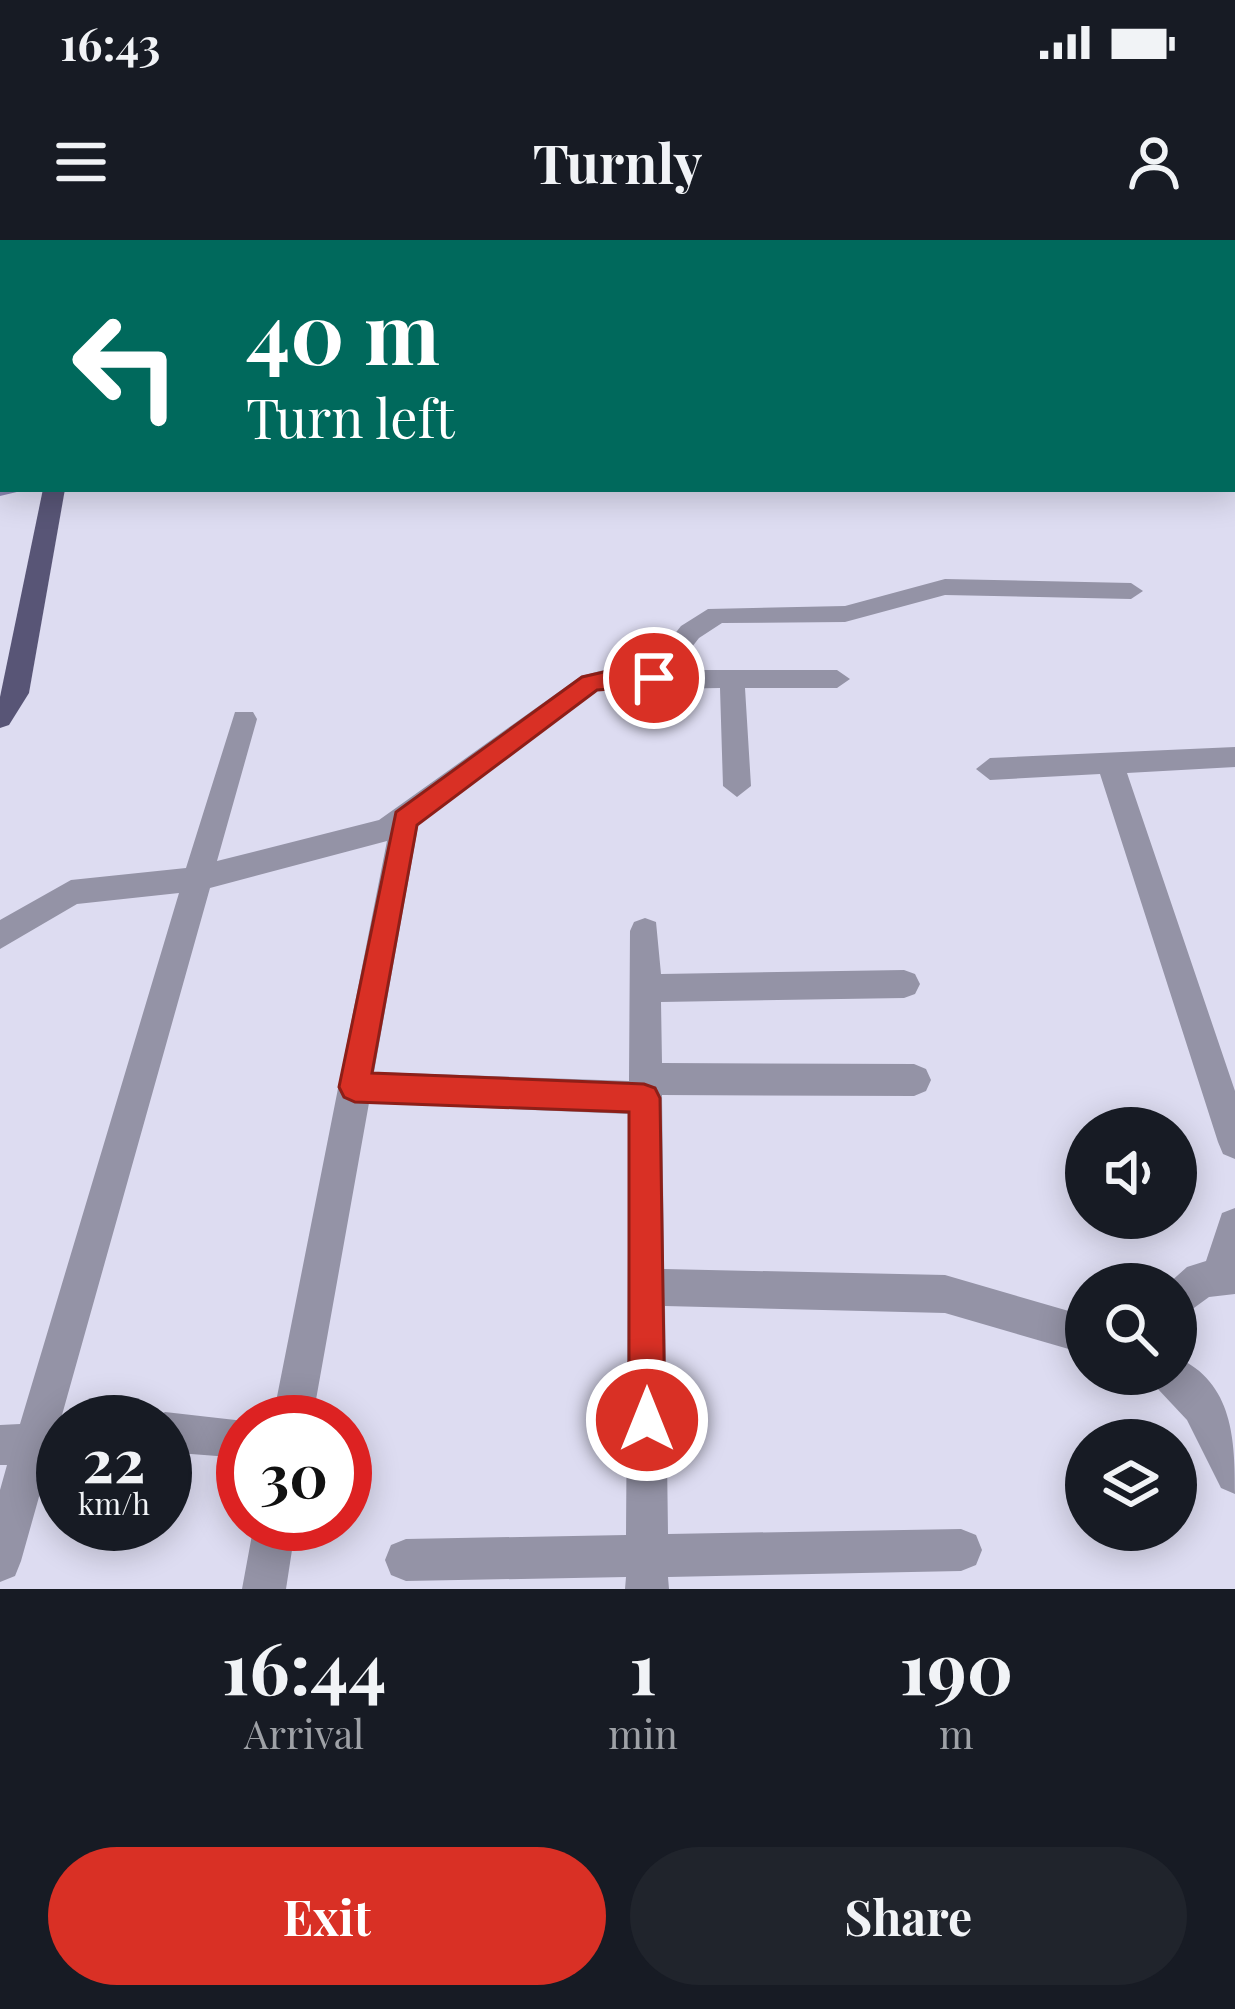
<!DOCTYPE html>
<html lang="en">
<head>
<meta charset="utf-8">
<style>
  :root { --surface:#171b24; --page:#20242c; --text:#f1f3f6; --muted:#9ea1a6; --accent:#d93025 }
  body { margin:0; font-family:"Playfair Display",serif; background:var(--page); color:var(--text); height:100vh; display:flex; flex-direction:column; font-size:45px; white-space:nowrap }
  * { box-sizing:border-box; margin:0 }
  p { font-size:39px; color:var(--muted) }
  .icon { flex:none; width:66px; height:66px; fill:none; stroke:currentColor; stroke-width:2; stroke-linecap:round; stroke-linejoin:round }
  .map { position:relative; height:1349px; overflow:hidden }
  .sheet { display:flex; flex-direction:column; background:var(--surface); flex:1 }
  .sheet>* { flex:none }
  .top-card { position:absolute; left:0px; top:0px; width:1236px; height:252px; box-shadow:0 6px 30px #0003; background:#00695c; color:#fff; overflow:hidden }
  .buttons { position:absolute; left:1065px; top:867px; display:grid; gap:24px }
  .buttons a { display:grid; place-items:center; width:132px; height:132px; border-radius:50%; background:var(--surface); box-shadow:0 6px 30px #0003; font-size:60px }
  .speed { position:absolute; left:36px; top:1155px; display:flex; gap:24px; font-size:60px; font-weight:700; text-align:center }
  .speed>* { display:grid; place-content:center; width:156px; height:156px; border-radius:50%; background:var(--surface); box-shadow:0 6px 30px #0003; line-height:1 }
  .speed small { font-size:30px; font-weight:400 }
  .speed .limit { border:18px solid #d22; background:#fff; color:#111 }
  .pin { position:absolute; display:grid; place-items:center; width:102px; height:102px; color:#fff; margin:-51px; border:6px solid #fff; border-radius:50%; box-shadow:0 3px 12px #0007 }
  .me { position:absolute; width:132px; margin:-66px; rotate:0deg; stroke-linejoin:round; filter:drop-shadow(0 0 9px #0008) }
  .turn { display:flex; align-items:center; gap:42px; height:252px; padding:0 48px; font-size:54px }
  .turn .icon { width:156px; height:156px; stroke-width:2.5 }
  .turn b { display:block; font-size:84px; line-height:102px }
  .eta { display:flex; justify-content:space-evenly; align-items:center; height:204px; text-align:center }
  .eta b { font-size:72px; font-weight:700; line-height:84px }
  .primary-button { display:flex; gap:24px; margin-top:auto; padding:24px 48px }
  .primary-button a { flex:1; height:138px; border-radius:72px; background:var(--accent); color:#fff; font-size:48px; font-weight:700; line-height:138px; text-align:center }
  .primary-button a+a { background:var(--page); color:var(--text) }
  .status { display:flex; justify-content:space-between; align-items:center; height:84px; padding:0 60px; background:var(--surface); direction:ltr }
  .status svg { height:33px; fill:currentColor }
  header { display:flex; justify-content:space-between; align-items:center; height:156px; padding:0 48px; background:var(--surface); font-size:54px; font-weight:700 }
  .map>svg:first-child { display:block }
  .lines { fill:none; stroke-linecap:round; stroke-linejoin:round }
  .river { fill:#8682ac; fill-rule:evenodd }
  .minor { fill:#9493a6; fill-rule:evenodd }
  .major { fill:#585576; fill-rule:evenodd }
  .route { fill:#d93025; stroke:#8d1f18; stroke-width:3 }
</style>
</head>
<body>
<div class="status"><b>16:43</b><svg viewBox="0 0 49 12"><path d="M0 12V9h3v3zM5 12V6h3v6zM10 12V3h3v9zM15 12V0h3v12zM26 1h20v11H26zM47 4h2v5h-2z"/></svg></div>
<header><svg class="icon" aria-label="menu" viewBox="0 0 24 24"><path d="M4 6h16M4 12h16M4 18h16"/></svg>Turnly<svg class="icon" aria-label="person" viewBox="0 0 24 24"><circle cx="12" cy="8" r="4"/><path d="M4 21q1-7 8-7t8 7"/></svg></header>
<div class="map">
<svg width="1235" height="1349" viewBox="0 0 1235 1349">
  <rect width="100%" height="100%" fill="#dddcf1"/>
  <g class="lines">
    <!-- river -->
    <path class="river" d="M0,224L3,249L21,251L0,256Z"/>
    <!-- minor -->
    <path class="minor" d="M375,0H391V3H375Z
      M503,0H519L520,3H504Z
      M622,0H638L639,3H623Z
      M874,0H890L892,3H876Z
      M1169,0H1190L1192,3H1171Z
      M1233,14H1235V24H1233Z
      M945,339L1131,343L1143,351L1131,359L945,355L845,382L722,383L699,398L674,430H837L850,439L837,448H745L751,546L737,557L723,546L720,448L599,450L419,581L374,832L629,841L630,691L634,682L645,678L656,682L661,734L904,730L915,734L920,744L915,754L904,758L661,762L662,823L914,824L926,829L931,840L926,851L914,856L662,855L664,1029L945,1035L1086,1076V1114L945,1073L665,1066L668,1294L961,1289L976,1295L982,1310L976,1325L961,1331L668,1337L669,1349H625L626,1337L406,1341L391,1335L385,1320L391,1305L406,1299L626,1295L629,874L369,863L312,1182H272L387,601L210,648L21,1321L15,1336L0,1342V1250L7,1225H0V1185L20,1184L179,653L77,664L0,709V680L71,640L186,628L235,472H253L257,479L217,621L379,580L581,436L604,430H646L681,386L708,369L845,366Z
      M1235,507V527L1127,533L1235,851V919L1223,914L1218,902L1100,534L990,540L976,529L990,518Z
      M1235,968V1054L1209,1057L1176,1081V1044H1168L1187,1027L1206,1021L1222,973Z
      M1176,1117C1234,1142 1235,1202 1235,1254L1221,1248L1187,1180L1157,1148L1152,1134H1176Z
      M165,1172L253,1182H243V1218L165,1212V1182H149Z
      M254,1284H296L286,1349H242Z"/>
    <!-- major -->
    <path class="major" d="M43,249H65L29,453L9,485L0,488V457Z"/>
  </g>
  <!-- route -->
  <path class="route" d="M617,429L654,430L665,438L654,446L597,450L417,585L372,833L644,844L655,848L660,858L665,1180L660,1193L647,1199L634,1193L629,1180V872L355,862L344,857L339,847L396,572L582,437Z"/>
</svg>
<div class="buttons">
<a><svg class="icon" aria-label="sound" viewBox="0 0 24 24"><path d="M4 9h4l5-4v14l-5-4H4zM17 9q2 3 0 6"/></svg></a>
<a><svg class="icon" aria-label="search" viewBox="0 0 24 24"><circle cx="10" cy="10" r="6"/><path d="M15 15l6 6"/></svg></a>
<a><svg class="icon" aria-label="layers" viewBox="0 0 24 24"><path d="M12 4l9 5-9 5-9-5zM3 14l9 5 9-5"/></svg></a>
</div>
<div class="speed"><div>22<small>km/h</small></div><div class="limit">30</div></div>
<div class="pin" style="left:654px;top:438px;background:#d93025"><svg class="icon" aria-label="arrive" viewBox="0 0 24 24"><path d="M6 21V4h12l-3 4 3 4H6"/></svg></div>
<svg class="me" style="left:647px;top:1180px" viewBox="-20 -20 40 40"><circle r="17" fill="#d93025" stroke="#fff" stroke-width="3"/><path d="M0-11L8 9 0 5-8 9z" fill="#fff"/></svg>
<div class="top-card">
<div class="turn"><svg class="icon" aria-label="left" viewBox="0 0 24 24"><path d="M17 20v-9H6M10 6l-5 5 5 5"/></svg><div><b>40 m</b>Turn left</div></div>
</div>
</div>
<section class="sheet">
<div class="eta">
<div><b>16:44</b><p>Arrival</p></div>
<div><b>1</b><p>min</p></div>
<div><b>190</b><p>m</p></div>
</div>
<div class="primary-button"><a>Exit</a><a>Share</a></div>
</section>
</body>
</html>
